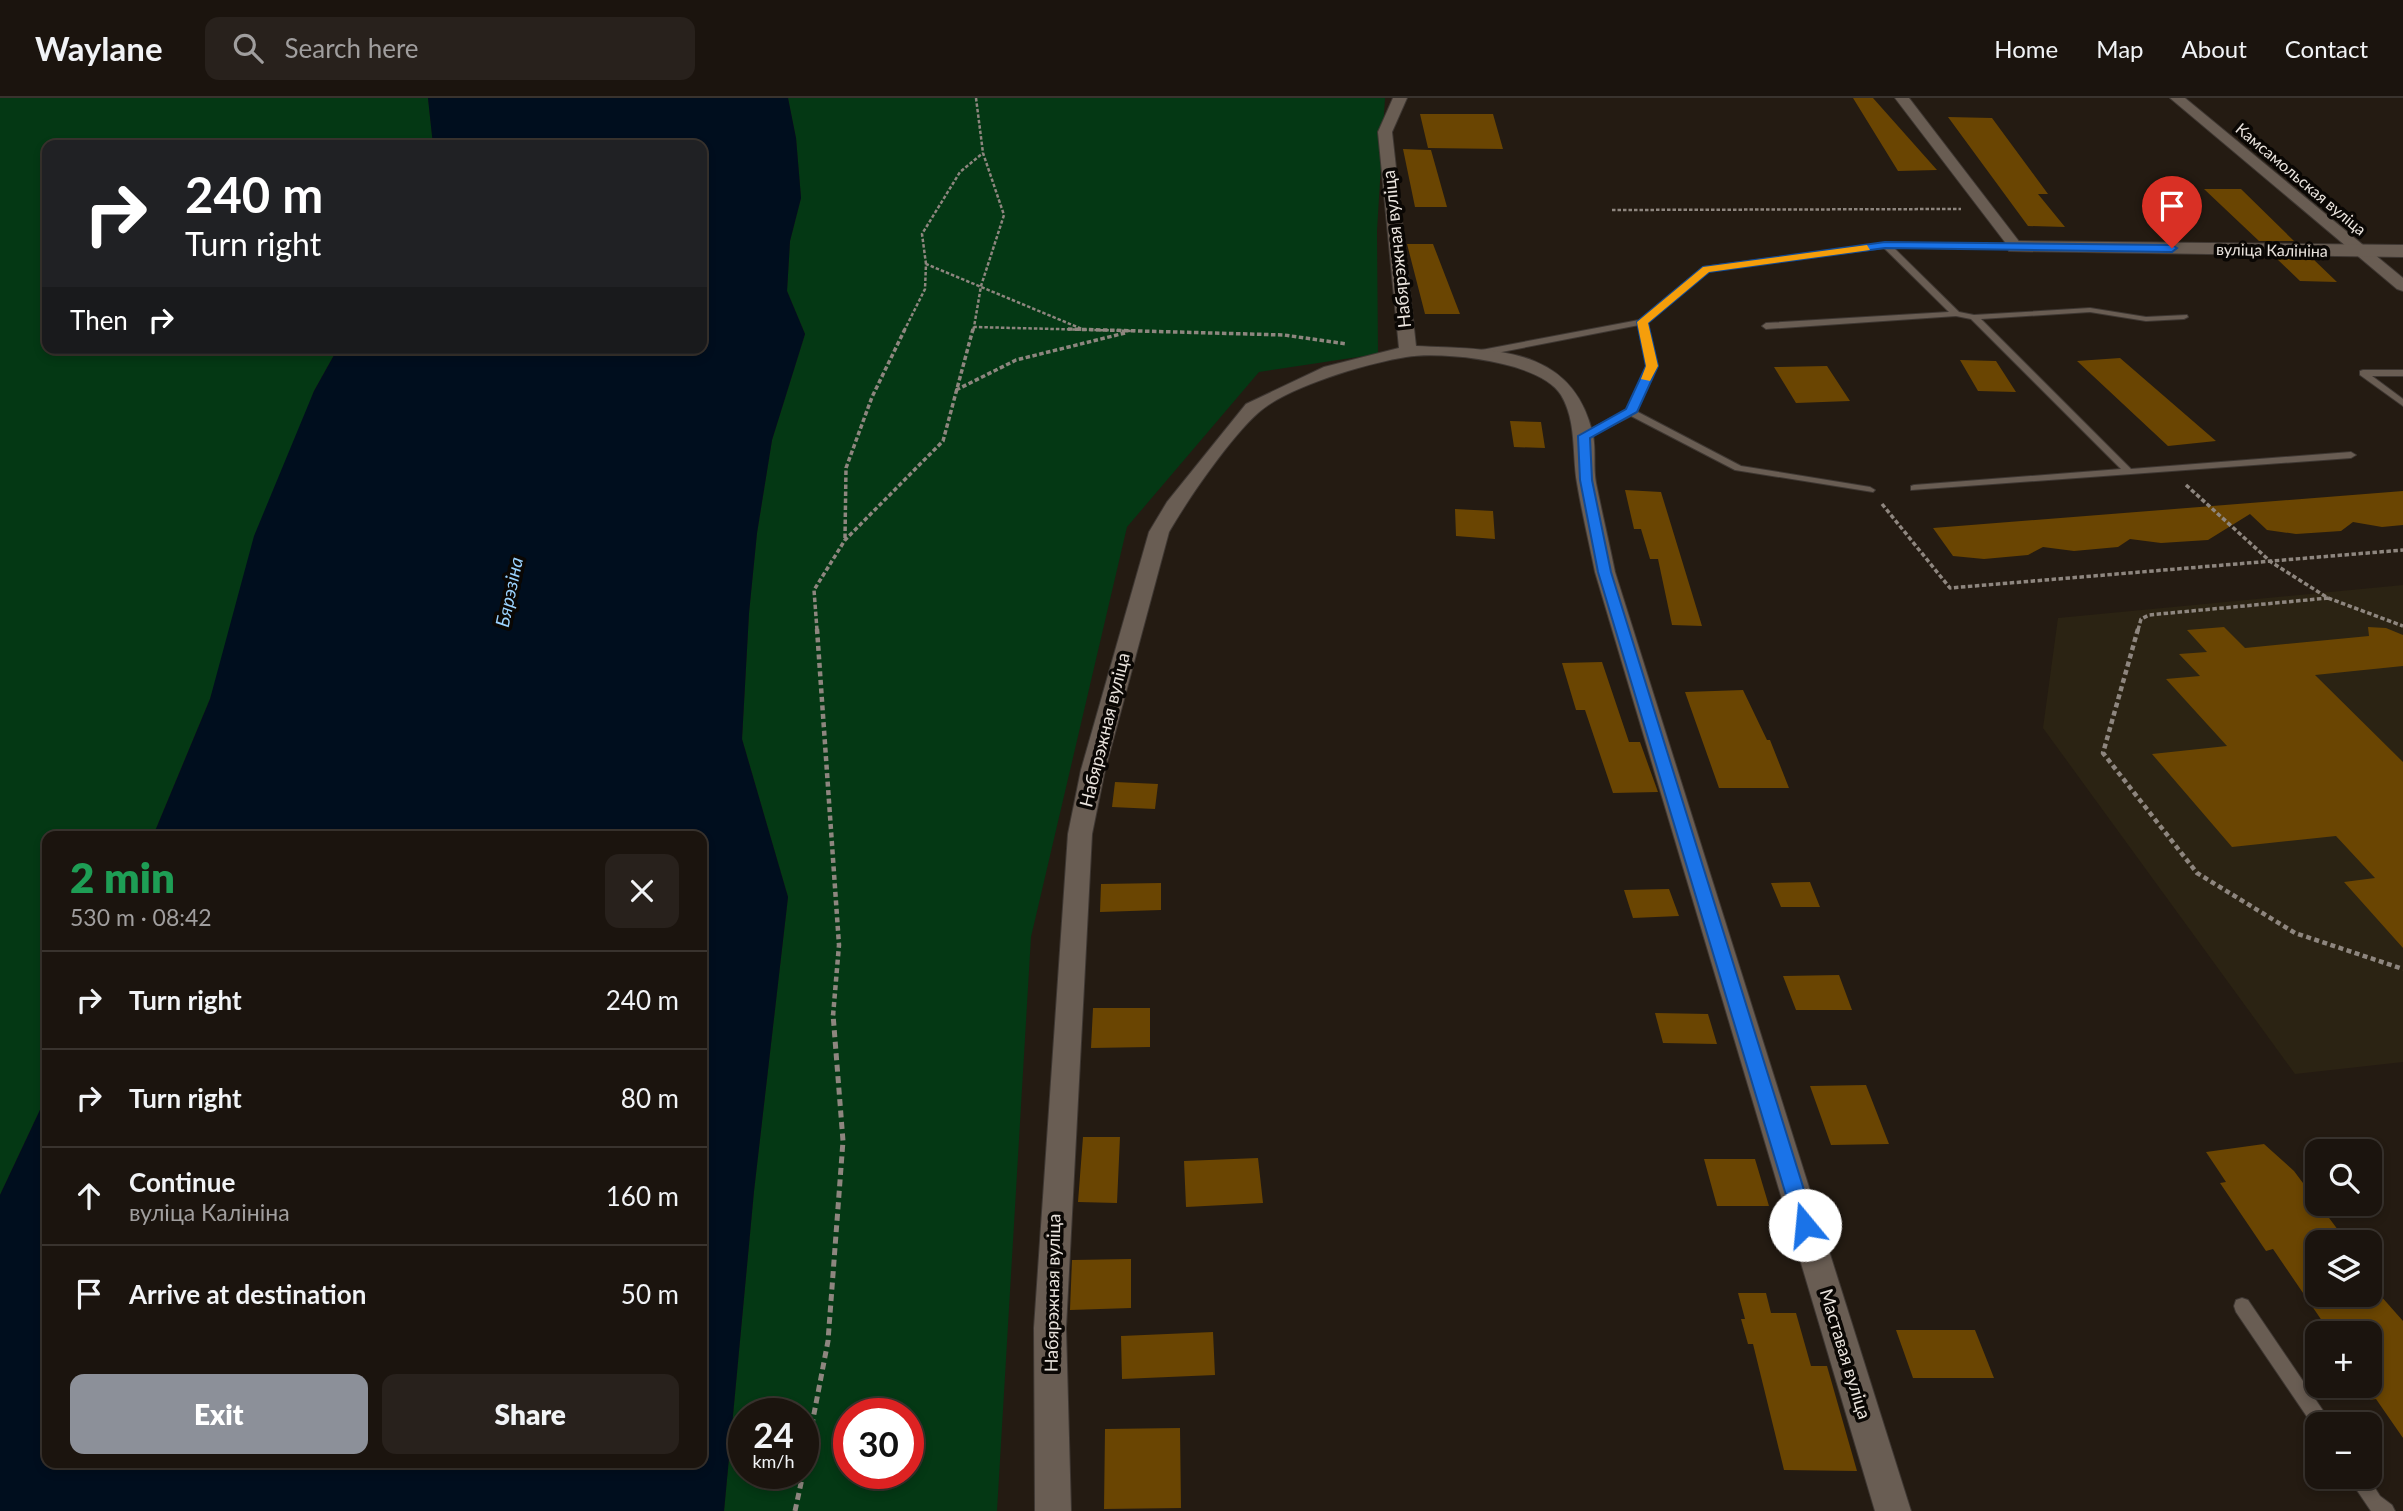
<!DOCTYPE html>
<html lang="en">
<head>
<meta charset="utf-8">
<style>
  :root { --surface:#1b140e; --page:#28211c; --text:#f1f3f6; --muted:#a09e9e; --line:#39332e; --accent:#8c9099 }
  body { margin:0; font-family:Lato,sans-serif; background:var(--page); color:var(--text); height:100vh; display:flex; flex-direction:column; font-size:26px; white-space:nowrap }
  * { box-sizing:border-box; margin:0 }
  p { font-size:23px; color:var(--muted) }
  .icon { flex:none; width:38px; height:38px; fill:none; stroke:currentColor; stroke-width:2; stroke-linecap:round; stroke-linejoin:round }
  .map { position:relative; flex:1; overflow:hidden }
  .panel { position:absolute; left:42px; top:733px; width:665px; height:637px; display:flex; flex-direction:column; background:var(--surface); border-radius:14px; box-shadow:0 4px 10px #0003,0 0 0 2px var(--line) }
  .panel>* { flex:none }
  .top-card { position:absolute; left:42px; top:42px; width:665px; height:214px; border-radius:14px; box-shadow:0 4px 10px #0003,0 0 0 2px var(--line); background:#202124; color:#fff; overflow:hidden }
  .buttons { position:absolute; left:2305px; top:1041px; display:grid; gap:14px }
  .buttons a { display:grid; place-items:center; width:77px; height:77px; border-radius:14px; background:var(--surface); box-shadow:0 4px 10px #0003,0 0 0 2px var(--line); font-size:35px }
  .speed { position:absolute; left:728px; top:1300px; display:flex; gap:14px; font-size:35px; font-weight:700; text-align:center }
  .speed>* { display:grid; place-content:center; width:91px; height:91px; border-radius:50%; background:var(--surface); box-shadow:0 4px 10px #0003,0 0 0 2px var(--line); line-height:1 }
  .speed small { font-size:18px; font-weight:400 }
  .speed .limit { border:10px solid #d22; background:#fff; color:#111 }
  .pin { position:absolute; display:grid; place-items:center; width:60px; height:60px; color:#fff; margin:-72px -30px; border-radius:50% 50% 50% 0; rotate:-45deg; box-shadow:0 0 7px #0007 }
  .pin .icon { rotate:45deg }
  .me { position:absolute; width:77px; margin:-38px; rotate:343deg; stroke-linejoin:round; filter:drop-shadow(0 0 5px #0008) }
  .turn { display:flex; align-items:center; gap:24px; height:147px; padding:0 28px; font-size:32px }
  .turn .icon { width:91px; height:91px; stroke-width:2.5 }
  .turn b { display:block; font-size:49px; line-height:60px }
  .then { display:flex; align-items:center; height:66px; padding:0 28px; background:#0003; gap:14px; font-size:26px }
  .round { display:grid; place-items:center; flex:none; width:74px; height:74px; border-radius:14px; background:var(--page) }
  .overview { display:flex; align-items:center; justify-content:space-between; height:119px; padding:0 28px }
  h1 { font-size:42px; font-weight:800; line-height:52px; color:#1e9e55 }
  .button { display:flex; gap:14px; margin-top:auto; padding:14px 28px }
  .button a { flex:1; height:80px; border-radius:14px; background:var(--accent); color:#fff; font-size:28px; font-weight:800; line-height:80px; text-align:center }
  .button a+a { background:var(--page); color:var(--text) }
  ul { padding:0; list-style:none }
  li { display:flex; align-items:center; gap:21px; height:98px; padding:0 28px; border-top:2px solid var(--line) }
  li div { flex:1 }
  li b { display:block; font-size:26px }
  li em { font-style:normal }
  header { display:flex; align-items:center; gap:42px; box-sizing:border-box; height:98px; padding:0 35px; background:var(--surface); border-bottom:2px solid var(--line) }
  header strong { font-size:33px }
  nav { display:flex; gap:38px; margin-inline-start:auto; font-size:24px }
  .search { width:490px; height:63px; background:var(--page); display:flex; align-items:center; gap:18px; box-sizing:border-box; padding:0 24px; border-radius:14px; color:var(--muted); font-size:26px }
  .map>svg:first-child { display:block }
  .education { fill:#2b2313 }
  .green { fill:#043814; fill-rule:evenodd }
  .water { fill:#000e1e }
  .building { fill:#6a4502 }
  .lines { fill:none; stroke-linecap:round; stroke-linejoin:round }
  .service-casing { stroke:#3e3732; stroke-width:2 }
  .minor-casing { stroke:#3e3732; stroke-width:2 }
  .tertiary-casing { stroke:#3e3732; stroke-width:2 }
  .path-far3 { stroke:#8e867f; stroke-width:2.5; stroke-dasharray:3.5 2; stroke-linecap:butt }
  .path-far2 { stroke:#8e867f; stroke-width:3.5; stroke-dasharray:4.5 2.5; stroke-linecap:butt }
  .path-far1 { stroke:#8e867f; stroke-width:4.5; stroke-dasharray:5 3.5; stroke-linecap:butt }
  .path { stroke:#8e867f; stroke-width:5; stroke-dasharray:7 4.5; stroke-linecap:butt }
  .service { fill:#695d53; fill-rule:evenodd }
  .minor { fill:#695d53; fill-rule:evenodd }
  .tertiary { fill:#695d53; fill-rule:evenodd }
  .route { fill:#1a73e8; stroke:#114b97; stroke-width:2 }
  .slow { fill:#f59e0b }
  .labels { text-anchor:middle; stroke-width:7; stroke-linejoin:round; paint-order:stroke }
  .far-street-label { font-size:16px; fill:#eae4de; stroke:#0a0704 }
  .street-label { font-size:18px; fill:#eae4de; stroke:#0a0704 }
  .water-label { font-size:19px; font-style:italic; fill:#9bd2fe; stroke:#0a0704 }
</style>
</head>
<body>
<header>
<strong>Waylane</strong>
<div class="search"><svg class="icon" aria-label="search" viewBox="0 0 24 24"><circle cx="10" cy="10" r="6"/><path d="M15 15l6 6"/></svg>Search here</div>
<nav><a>Home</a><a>Map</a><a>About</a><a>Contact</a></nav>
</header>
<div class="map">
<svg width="2403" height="1413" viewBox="0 0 2403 1413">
  <rect width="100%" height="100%" fill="#241b12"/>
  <!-- education -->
  <path class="education" d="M2403,487V964L2295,976L2043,630L2058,520Z"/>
  <!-- green -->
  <path class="green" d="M0,0H428L433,46L47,47V250H338L314,293L210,601L153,738H47V997L0,1097Z
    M788,0H1385L1377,133L1378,256L1259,274L1127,429L1031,839L997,1413H724L754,1093L788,799L742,641L749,515L757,435L772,342L805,236L787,193L790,143L801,100L796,40ZM744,1316H803V1376H744ZM849,1316H908V1376H849Z"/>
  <!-- water -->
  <path class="water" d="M428,0H788L796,40L801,100L790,143L787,193L805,236L772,342L757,435L749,515L742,641L788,799L754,1093L724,1413H0V1097L47,997V1365H702V738H153L210,601L254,438L314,293L338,250H702V47H433Z"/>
  <!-- building -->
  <path class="building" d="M1853,0H1873L1937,72L1898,73Z
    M1420,16H1493L1503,51L1428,50Z
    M1948,19L1992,20L2048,96H2038L2065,129L2028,128Z
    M1403,51L1431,52L1447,109H1415Z
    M2204,91H2241L2294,143H2259Z
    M1407,146H1433L1460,216H1425Z
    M2276,160H2312L2337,184L2300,183Z
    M2120,260L2216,343L2168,348L2077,263Z
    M1960,262L1996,263L2016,294L1978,293Z
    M1827,268L1850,303L1796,305L1774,269Z
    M1510,323L1541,324L1545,350L1514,349Z
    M1625,392L1661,394L1702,528L1672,527L1658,461H1650L1641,431H1634Z
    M2403,393V427L2382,429L2353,424L2341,433L2296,436L2267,432L2250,416L2208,442L2161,445L2130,441L2118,449L2074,453L2043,449L2028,457L1984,461L1953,458L1933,430Z
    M1455,411L1493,413L1495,441L1456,438Z
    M2224,529L2245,550L2369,538L2368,529L2386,530L2403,537V568L2315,577L2403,664V850L2344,784L2375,780L2336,738L2232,749L2152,656L2227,648L2166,581L2200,578L2179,556L2207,554L2187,532Z
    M1602,564L1629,644H1640L1658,694L1613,695L1585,612H1576L1562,565Z
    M1743,592L1767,642H1770L1789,690H1719L1685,594Z
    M1115,684L1158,686L1155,711L1112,709Z
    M1810,784L1820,809H1781L1771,785Z
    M1161,785V812L1100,814L1101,786Z
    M1669,791L1679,818L1633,820L1624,792Z
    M1839,877L1852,912H1796L1783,878Z
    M1093,910H1150V949L1091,950Z
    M1655,915L1708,916L1717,946L1663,945Z
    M1866,987L1889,1046L1831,1047L1810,988Z
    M1083,1039H1120L1117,1105L1078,1104Z
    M2264,1046L2294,1073L2347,1144H2317V1197H2380L2403,1223V1340L2376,1301L2370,1302V1236H2331L2273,1151L2266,1153L2220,1085L2226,1084L2206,1054Z
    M1258,1060L1263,1105L1186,1109L1184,1063Z
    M1704,1061H1755L1769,1108H1717Z
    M1131,1161V1210L1070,1212L1072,1162Z
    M1738,1195H1766L1771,1215H1796L1811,1268H1827L1857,1373L1784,1372L1753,1246H1748L1741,1221H1745Z
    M1896,1232H1975L1994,1280H1913Z
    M1213,1234L1215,1277L1122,1281L1121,1238Z
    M1180,1330L1181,1410L1104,1411L1105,1331Z"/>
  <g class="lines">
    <!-- service casing -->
    <g class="service-casing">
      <path id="service" d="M1886,145L2019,147L2020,149L2016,151L1893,149L1959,214L1974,217L2090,210L2146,219L2187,217L2188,219L2184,221L2146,223L2090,214L1981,221L2131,371L2351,354L2356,357L2351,360L1911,392V388L1914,387L2121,371L1971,221L1956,218L1766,231L1762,228L1766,225L1949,214L1884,150L1708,173L1646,225L1656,268L1636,313L1741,368L1870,389L1875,392L1873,394L1735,372L1631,318L1587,340H1581V336L1627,312L1648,268L1639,227L1476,259L1472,256L1476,253L1639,222L1703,169Z
        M2363,272H2403V278H2372L2403,301V308L2360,277V273Z
        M2242,1200L2248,1202L2328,1320L2330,1326H2317L2316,1332L2236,1214L2234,1208L2236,1202Z
        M2348,1379H2368L2380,1398L2392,1407L2395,1413H2371Z"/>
    </g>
    <!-- minor casing -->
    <g class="minor-casing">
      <path id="minor" d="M1393,0H1407L1392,34L1416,248C1492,252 1573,246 1593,337C1596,353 1593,369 1596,385C1602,415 1609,444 1615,474L1911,1413H1875L1595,474C1589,444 1582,415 1577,385C1572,356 1577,324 1561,297C1540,263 1442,253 1406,259C1368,265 1286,289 1258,315C1230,340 1188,401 1169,434L1105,672L1092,736L1066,1230L1071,1413H1035L1034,1230L1068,736L1081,672L1149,434L1167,404L1246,306L1324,269L1399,250L1378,34Z
        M1895,0H1909L2021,146V152H2011Z
        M2170,0H2185L2403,180V193L2397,191Z"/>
    </g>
    <!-- tertiary casing -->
    <g class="tertiary-casing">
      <path id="tertiary" d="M2016,143L2403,147V159L2009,153L2007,149Z"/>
    </g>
    <!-- path-far3 -->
    <path class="path-far3" d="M976,0L983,55L1004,117L981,188L974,229L1135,233
      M1612,112L1961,111
      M926,166L922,136L960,74L983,55
      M904,233L925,191L926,166L1082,231
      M973,233L974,229"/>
    <!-- path-far2 -->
    <path class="path-far2" d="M1068,231L1284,237L1347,246
      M956,292L1016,262L1125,235
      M2186,387L2271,464L2328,500L2403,528
      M1882,406L1950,490L2403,452
      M845,440L846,370L872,299L905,231
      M817,532L814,492L845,442L943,343L973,231
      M2138,532L2141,521L2149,517L2328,500"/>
    <!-- path-far1 -->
    <path class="path-far1" d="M817,531L839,847L833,918
      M2138,531L2103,655L2197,775L2295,835L2403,871"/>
    <!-- path -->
    <path class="path" d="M803,1373L828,1243L843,1043L833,916
      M795,1413L803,1376"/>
    <!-- service -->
    <use href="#service" class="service"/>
    <!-- minor -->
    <use href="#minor" class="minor"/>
    <!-- tertiary -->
    <use href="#tertiary" class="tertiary"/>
  </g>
  <!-- route -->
  <path class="route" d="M1885,144L2172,147L2177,150L2172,154L1885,150L1709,174L1648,225L1658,268L1637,314L1590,340L1592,382L1611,474L1815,1127L1812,1134L1805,1136L1798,1134L1795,1127L1598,474L1580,382L1578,338L1626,311L1646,268L1637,224L1703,169Z"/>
  <!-- slow -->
  <path class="slow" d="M1867,147L1870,152L1709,174L1648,225L1658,268L1650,283L1641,281L1646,268L1637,224L1703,169Z"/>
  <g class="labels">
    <!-- far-street labels -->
    <g class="far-street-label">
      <text transform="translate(2301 81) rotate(40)" y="6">Камсамольская вуліца</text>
      <text transform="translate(2272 152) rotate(1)" y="6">вуліца Калініна</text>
    </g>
    <!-- street labels -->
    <g class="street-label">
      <text transform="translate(1397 151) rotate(-96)" y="6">Набярэжная вуліца</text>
      <text transform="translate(1105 632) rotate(-76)" y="6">Набярэжная вуліца</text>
      <text transform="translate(1053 1195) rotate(-89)" y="6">Набярэжная вуліца</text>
      <text transform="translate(1845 1256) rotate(73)" y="6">Маставая вуліца</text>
    </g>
    <!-- water labels -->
    <g class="water-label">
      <text transform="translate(509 494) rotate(-78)" y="7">Бярэзіна</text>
    </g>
  </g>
</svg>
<div class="buttons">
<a><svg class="icon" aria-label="search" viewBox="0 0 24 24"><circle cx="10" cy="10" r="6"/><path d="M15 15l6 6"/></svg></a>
<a><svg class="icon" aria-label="layers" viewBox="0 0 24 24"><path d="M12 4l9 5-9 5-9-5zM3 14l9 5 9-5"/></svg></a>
<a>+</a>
<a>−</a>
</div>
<div class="speed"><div>24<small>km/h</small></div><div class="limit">30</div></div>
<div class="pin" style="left:2172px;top:150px;background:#d93025"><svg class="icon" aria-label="arrive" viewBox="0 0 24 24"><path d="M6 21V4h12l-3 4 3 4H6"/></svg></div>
<svg class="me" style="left:1805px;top:1127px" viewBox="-20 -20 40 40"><circle r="19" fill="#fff"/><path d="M0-13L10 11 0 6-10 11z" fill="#1a73e8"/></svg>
<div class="top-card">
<div class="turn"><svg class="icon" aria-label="right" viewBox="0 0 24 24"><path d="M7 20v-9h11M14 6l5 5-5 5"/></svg><div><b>240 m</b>Turn right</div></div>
<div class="then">Then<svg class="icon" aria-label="right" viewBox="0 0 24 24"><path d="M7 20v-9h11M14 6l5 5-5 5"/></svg></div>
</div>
<section class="panel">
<div class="overview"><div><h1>2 min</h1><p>530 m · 08:42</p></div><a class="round"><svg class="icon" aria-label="close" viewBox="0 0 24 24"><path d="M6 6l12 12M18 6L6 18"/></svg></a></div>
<ul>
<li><svg class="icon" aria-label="right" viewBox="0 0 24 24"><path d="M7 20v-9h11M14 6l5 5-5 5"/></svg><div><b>Turn right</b></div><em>240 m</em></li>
<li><svg class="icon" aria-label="right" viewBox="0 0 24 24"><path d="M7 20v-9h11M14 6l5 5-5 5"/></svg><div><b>Turn right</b></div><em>80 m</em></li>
<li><svg class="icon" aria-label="ahead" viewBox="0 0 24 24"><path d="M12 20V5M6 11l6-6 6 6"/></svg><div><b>Continue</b><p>вуліца Калініна</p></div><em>160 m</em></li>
<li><svg class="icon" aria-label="arrive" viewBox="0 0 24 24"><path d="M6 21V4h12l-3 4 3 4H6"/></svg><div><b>Arrive at destination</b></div><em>50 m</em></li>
</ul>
<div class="button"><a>Exit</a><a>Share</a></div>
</section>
</div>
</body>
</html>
